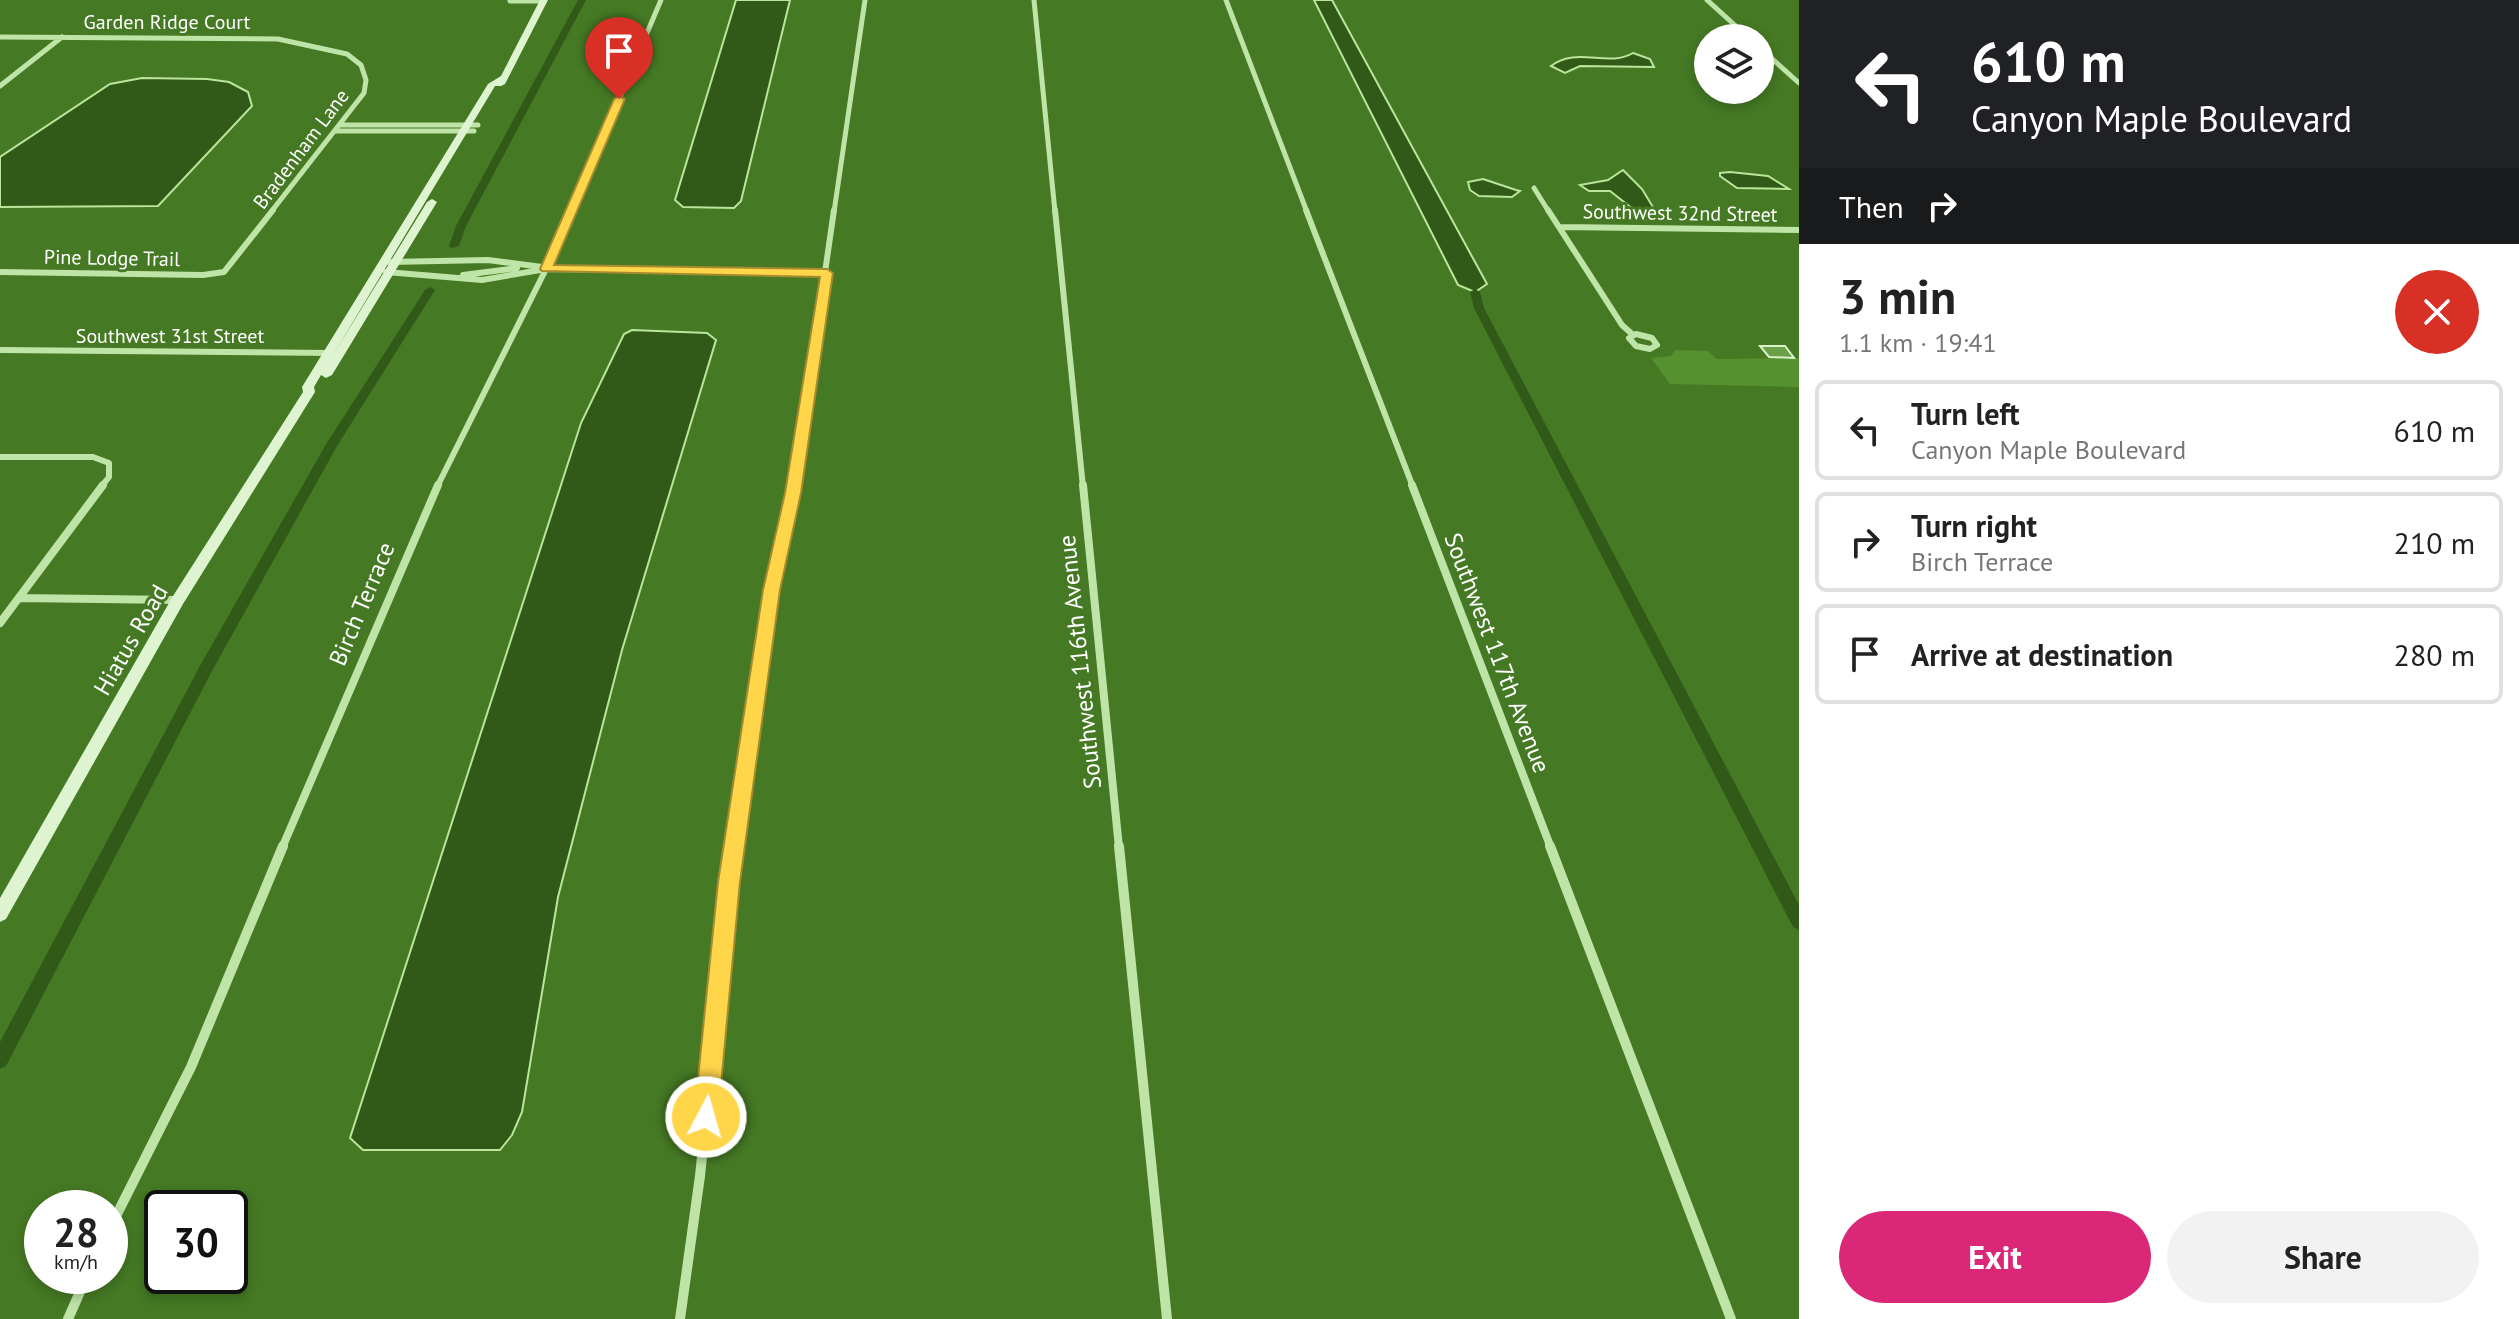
<!DOCTYPE html>
<html lang="en">
<head>
<meta charset="utf-8">
<style>
  :root { --surface:#fff; --page:#f2f2f2; --text:#222; --muted:#767676; --line:#e0e0e0; --accent:#db2777 }
  body { margin:0; font-family:"PT Sans",sans-serif; background:var(--page); color:var(--text); height:100vh; display:flex; flex-direction:column; font-size:30px; white-space:nowrap }
  * { box-sizing:border-box; margin:0 }
  p { font-size:26px; color:var(--muted) }
  .icon { flex:none; width:44px; height:44px; fill:none; stroke:currentColor; stroke-width:2; stroke-linecap:round; stroke-linejoin:round }
  .map { position:relative; flex:1; overflow:hidden }
  .drawer { display:flex; flex-direction:column; background:var(--surface); width:720px }
  .drawer>* { flex:none }
  .banner { background:#202124; color:#fff; overflow:hidden }
  .fabs { position:absolute; left:1694px; top:24px; display:grid; gap:16px }
  .fabs a { display:grid; place-items:center; width:80px; height:80px; border-radius:50%; background:var(--surface); box-shadow:0 4px 12px #0003; font-size:40px }
  .speed { position:absolute; left:24px; top:1190px; display:flex; gap:16px; font-size:40px; font-weight:700; text-align:center }
  .speed>* { display:grid; place-content:center; width:104px; height:104px; border-radius:50%; background:var(--surface); box-shadow:0 4px 12px #0003; line-height:1 }
  .speed small { font-size:20px; font-weight:400 }
  .speed .limit { border:4px solid #111; border-radius:12px; background:#fff; color:#111 }
  .pin { position:absolute; display:grid; place-items:center; width:68px; height:68px; color:#fff; margin:-82px -34px; border-radius:50% 50% 50% 0; rotate:-45deg; box-shadow:0 0 8px #0007 }
  .pin .icon { rotate:45deg }
  .me { position:absolute; width:88px; margin:-44px; rotate:6deg; stroke-linejoin:round; filter:drop-shadow(0 0 6px #0008) }
  .turn { display:flex; align-items:center; gap:28px; height:168px; padding:0 40px; font-size:36px }
  .turn .icon { width:104px; height:104px; stroke-width:2.5 }
  .turn b { display:block; font-size:56px; line-height:68px }
  .then { display:flex; align-items:center; height:76px; padding:0 40px; background:#0003; gap:16px; font-size:30px }
  .round { display:grid; place-items:center; flex:none; width:84px; height:84px; border-radius:42px; background:var(--page) }
  .summary { display:flex; align-items:center; justify-content:space-between; height:136px; padding:0 40px }
  h1 { font-size:48px; font-weight:600; line-height:60px }
  .button { display:flex; gap:16px; margin-top:auto; padding:16px 40px }
  .button a { flex:1; height:92px; border-radius:48px; background:var(--accent); color:#fff; font-size:32px; font-weight:600; line-height:92px; text-align:center }
  .button a+a { background:var(--page); color:var(--text) }
  ul { padding:0; list-style:none }
  li { display:flex; align-items:center; gap:24px; height:100px; margin:0 16px 12px; padding:0 24px; border:4px solid var(--line); border-radius:12px }
  li div { flex:1 }
  li b { display:block; font-size:30px }
  li em { font-style:normal }
  main { display:flex; flex:1; min-height:0 }
  .map>svg:first-child { display:block }
  .green { fill:#56912f }
  .water { fill:#315a19; stroke:#bae59b; stroke-width:2 }
  .lines { fill:none; stroke-linecap:round; stroke-linejoin:round }
  .canal { fill:#315a19; fill-rule:evenodd }
  .building { fill:#6ba048; stroke:#daf3c9; stroke-width:2 }
  .street-far3 { stroke:#bfe4a7; stroke-width:5 }
  .street-far2 { stroke:#bfe4a7; stroke-width:6 }
  .street-far1 { stroke:#bfe4a7; stroke-width:8 }
  .street { stroke:#bfe4a7; stroke-width:10 }
  .secondary { fill:#def4d0; fill-rule:evenodd }
  .route { fill:#ffd54a; stroke:#a68a30; stroke-width:2 }
  .labels { text-anchor:middle; stroke-width:6; stroke-linejoin:round; paint-order:stroke }
  .far-street-label { font-size:20px; fill:#fff; stroke:#457924 }
  .street-label { font-size:24px; fill:#fff; stroke:#457924 }
</style>
</head>
<body>
<main>
<div class="map">
<svg width="1799" height="1319" viewBox="0 0 1799 1319">
  <rect width="100%" height="100%" fill="#457924"/>
  <!-- green -->
  <path class="green" d="M1675,350L1708,351L1716,359L1799,358V387L1670,384L1651,358L1671,356Z"/>
  <!-- water -->
  <path class="water" d="M736,0H790L741,201L734,208L683,207L675,200Z
    M1314,0H1332L1487,284L1475,292L1458,285Z
    M1633,53L1650,59L1654,67L1580,66L1565,73L1551,66C1577,46 1608,68 1633,53Z
    M142,78L207,79L229,82L248,92L252,106L158,206L0,207V157L110,84Z
    M1623,170L1642,189L1659,217L1647,220L1610,191H1589L1580,185L1608,180Z
    M1730,172L1768,176L1789,189L1737,188L1720,176V173Z
    M1483,179L1516,190L1520,191L1512,197L1479,196L1470,190L1468,182Z
    M632,330L707,333L716,340L622,650L558,897L522,1112L512,1135L500,1150H363L350,1138L581,423L624,334Z"/>
  <g class="lines">
    <!-- canal -->
    <path class="canal" d="M578,0H586L466,226L459,246L451,248L449,246L456,226Z
      M430,287L435,290L337,446L212,671L6,1066L0,1069V1042L201,664L325,446L425,290Z
      M1475,289L1480,292L1484,308L1799,905V930L1793,927L1474,308L1470,292Z"/>
  </g>
  <!-- building -->
  <path class="building" d="M1760,346H1785L1794,358L1769,357Z"/>
  <g class="lines">
    <!-- street-far3 -->
    <path class="street-far3" d="M1034,0L1055,212
      M1226,0L1307,212
      M1707,0L1749,38
      M510,1H543
      M0,37L278,39L347,54L361,65L366,80L364,93L271,212
      M1760,48L1799,83
      M0,86L62,37
      M341,125H478
      M336,131H474
      M1534,188L1549,212
      M571,212L661,0
      M834,212L865,0"/>
    <!-- street-far2 -->
    <path class="street-far2" d="M1055,210L1083,487
      M1306,210L1413,487
      M1548,210L1622,325L1632,334
      M1560,227L1799,230
      M389,262L488,260L542,267
      M0,272L203,275L224,272L273,210
      M386,272L482,280L546,269L827,273
      M463,275L517,268
      M1636,334L1652,338L1657,345L1650,349L1636,346L1629,338Z
      M0,350L332,353
      M0,457H93L109,463V477L101,487
      M437,487L546,269L571,210
      M794,487L834,210"/>
    <!-- street-far1 -->
    <path class="street-far1" d="M1083,485L1119,848
      M1412,485L1551,848
      M19,598L178,600
      M0,623L103,485
      M282,848L438,485
      M734,848L771,590L794,485"/>
    <!-- street -->
    <path class="street" d="M1119,846L1167,1319
      M1550,846L1731,1319
      M110,1228L191,1067L283,846
      M68,1319L87,1276
      M680,1319L700,1176L734,846"/>
    <!-- secondary -->
    <path class="secondary" d="M540,0H548L505,84L501,86H495L333,355L427,202L432,199L437,202L332,375L326,378L321,375L314,387L315,392L183,604L6,919L0,922V898L173,596L303,392L302,387L488,84L501,76Z"/>
  </g>
  <!-- route -->
  <path class="route" d="M619,96L625,99L554,265L827,269L833,273L801,493L780,590L740,882L718,1117L714,1126L706,1130L697,1126L694,1117L718,882L763,590L785,493L820,277L542,271L540,269L614,99Z"/>
  <g class="labels">
    <!-- far-street labels -->
    <g class="far-street-label">
      <text x="167" y="29">Garden Ridge Court</text>
      <text transform="translate(301 149) rotate(-53)" y="7">Bradenham Lane</text>
      <text transform="translate(1680 213) rotate(1)" y="7">Southwest 32nd Street</text>
      <text transform="translate(112 258) rotate(1)" y="7">Pine Lodge Trail</text>
      <text x="170" y="343">Southwest 31st Street</text>
    </g>
    <!-- street labels -->
    <g class="street-label">
      <text transform="translate(362 604) rotate(-67)" y="8">Birch Terrace</text>
      <text transform="translate(131 640) rotate(-60)" y="8">Hiatus Road</text>
      <text transform="translate(1497 653) rotate(69)" y="8">Southwest 117th Avenue</text>
      <text transform="translate(1080 662) rotate(-96)" y="8">Southwest 116th Avenue</text>
    </g>
  </g>
</svg>
<div class="fabs">
<a><svg class="icon" aria-label="layers" viewBox="0 0 24 24"><path d="M12 4l9 5-9 5-9-5zM3 14l9 5 9-5"/></svg></a>
</div>
<div class="speed"><div>28<small>km/h</small></div><div class="limit">30</div></div>
<div class="pin" style="left:619px;top:99px;background:#d93025"><svg class="icon" aria-label="arrive" viewBox="0 0 24 24"><path d="M6 21V4h12l-3 4 3 4H6"/></svg></div>
<svg class="me" style="left:706px;top:1117px" viewBox="-20 -20 40 40"><circle r="17" fill="#ffd54a" stroke="#fff" stroke-width="3"/><path d="M0-11L8 9 0 5-8 9z" fill="#fff"/></svg>
</div>
<section class="drawer">
<div class="banner">
<div class="turn"><svg class="icon" aria-label="left" viewBox="0 0 24 24"><path d="M17 20v-9H6M10 6l-5 5 5 5"/></svg><div><b>610 m</b>Canyon Maple Boulevard</div></div>
<div class="then">Then<svg class="icon" aria-label="right" viewBox="0 0 24 24"><path d="M7 20v-9h11M14 6l5 5-5 5"/></svg></div>
</div>
<div class="summary"><div><h1>3 min</h1><p>1.1 km · 19:41</p></div><a class="round" style="background:#d93025;color:#fff"><svg class="icon" aria-label="close" viewBox="0 0 24 24"><path d="M6 6l12 12M18 6L6 18"/></svg></a></div>
<ul>
<li><svg class="icon" aria-label="left" viewBox="0 0 24 24"><path d="M17 20v-9H6M10 6l-5 5 5 5"/></svg><div><b>Turn left</b><p>Canyon Maple Boulevard</p></div><em>610 m</em></li>
<li><svg class="icon" aria-label="right" viewBox="0 0 24 24"><path d="M7 20v-9h11M14 6l5 5-5 5"/></svg><div><b>Turn right</b><p>Birch Terrace</p></div><em>210 m</em></li>
<li><svg class="icon" aria-label="arrive" viewBox="0 0 24 24"><path d="M6 21V4h12l-3 4 3 4H6"/></svg><div><b>Arrive at destination</b></div><em>280 m</em></li>
</ul>
<div class="button"><a>Exit</a><a>Share</a></div>
</section>
</main>
</body>
</html>
